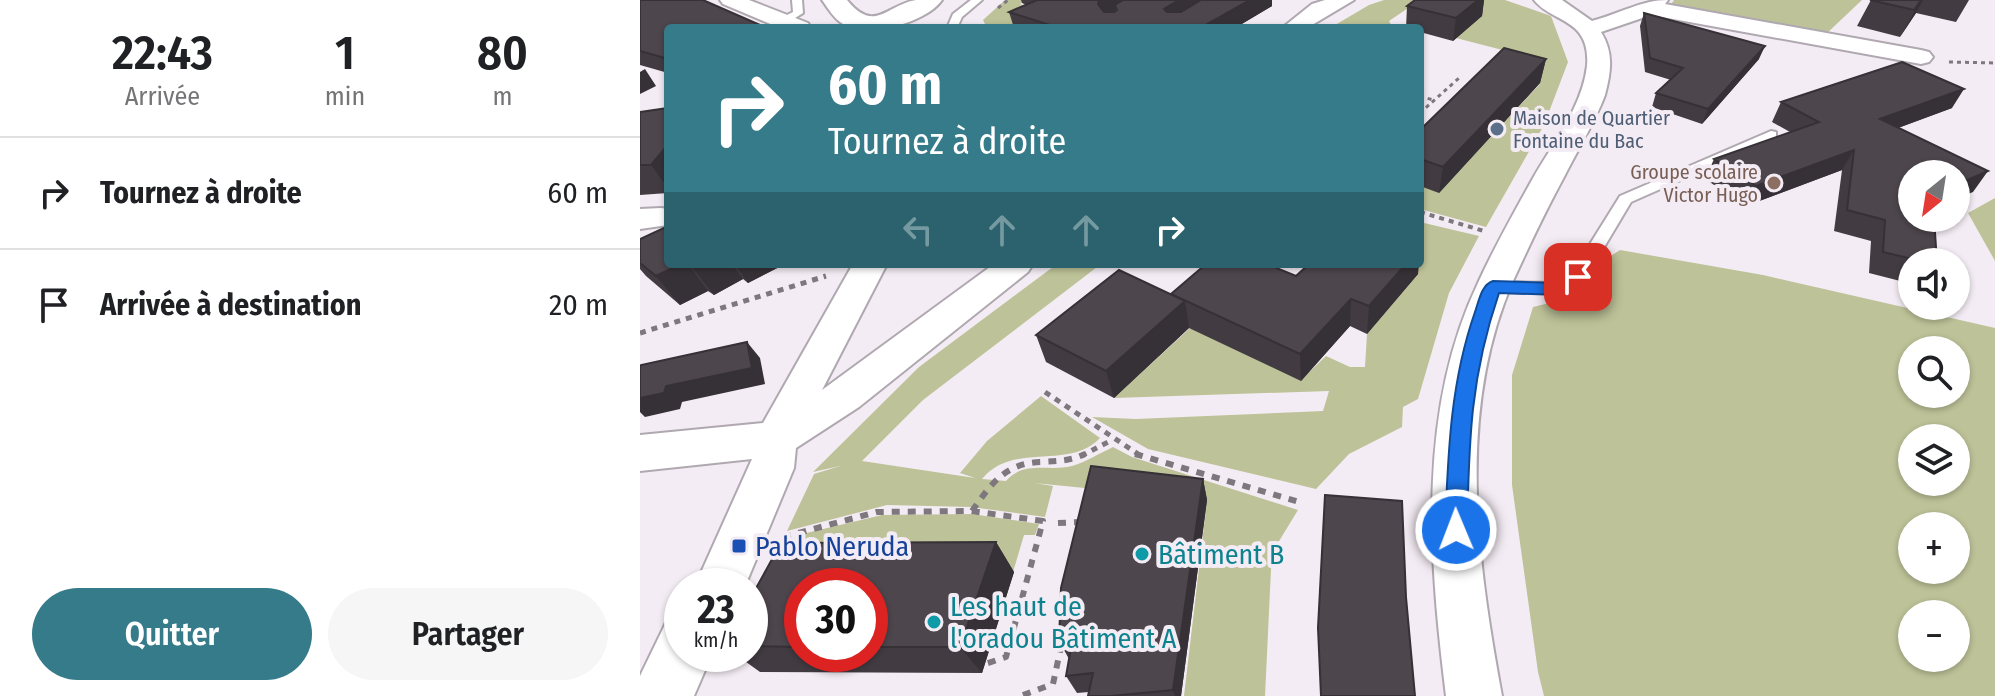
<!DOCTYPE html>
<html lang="fr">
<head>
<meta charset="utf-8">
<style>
  :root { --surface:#fff; --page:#f6f6f6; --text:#202124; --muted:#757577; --line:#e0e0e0; --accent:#367b89 }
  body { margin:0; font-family:"Fira Sans Condensed",sans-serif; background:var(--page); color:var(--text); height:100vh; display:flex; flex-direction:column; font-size:30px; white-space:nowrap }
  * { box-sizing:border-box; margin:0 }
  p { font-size:26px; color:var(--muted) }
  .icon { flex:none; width:44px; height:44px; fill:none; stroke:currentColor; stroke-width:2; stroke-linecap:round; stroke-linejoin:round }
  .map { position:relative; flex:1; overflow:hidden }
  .side { display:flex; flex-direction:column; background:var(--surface); width:640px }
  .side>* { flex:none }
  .guide { position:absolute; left:24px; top:24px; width:760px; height:244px; border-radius:8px; box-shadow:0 2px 6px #0004; background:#367b89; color:#fff; overflow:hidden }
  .needle { width:52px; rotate:210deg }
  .buttons { position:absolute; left:1258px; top:160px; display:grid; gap:16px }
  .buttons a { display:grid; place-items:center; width:72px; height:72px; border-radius:50%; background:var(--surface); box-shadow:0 2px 6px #0004; font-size:40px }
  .speed { position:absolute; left:24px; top:568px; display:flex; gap:16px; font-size:40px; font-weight:700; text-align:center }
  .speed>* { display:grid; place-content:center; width:104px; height:104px; border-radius:50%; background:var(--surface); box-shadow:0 2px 6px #0004; line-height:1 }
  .speed small { font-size:20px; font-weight:400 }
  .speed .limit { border:12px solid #d22; background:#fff; color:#111 }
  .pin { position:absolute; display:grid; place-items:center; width:68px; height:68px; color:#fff; margin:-34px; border-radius:16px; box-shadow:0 4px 12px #0006 }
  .me { position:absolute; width:88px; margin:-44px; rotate:359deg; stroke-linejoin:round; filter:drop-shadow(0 0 6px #0008) }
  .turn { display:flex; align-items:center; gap:28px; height:168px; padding:0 32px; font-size:36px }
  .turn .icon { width:104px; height:104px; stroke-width:2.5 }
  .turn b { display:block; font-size:56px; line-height:68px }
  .lanes { display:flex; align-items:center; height:76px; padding:0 32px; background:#0003; justify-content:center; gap:40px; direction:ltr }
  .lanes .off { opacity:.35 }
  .eta { display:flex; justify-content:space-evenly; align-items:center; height:136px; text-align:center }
  .eta b { font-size:48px; font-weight:600; line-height:56px }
  .button { display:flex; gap:16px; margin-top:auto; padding:16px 32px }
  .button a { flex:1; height:92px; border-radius:48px; background:var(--accent); color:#fff; font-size:32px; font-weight:600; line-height:92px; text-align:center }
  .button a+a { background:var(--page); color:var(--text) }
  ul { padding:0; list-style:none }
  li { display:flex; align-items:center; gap:24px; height:112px; padding:0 32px; border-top:2px solid var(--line) }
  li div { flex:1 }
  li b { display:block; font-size:30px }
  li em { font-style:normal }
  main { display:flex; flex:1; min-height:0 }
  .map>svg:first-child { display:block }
  .green { fill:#bec298; fill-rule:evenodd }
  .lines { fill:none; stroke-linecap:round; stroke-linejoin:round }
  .lane-casing { stroke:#b0a8b0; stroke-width:4 }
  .street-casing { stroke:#b0a8b0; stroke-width:4 }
  .secondary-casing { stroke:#b0a8b0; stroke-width:4 }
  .path-far3 { stroke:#7e787e; stroke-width:3; stroke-dasharray:4 4; stroke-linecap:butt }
  .path-far2 { stroke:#7e787e; stroke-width:4; stroke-dasharray:5 5; stroke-linecap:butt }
  .path-far1 { stroke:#7e787e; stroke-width:5; stroke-dasharray:6 6; stroke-linecap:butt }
  .path { stroke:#7e787e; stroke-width:6; stroke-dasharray:8 8; stroke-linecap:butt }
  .lane { fill:#fff; fill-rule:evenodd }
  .street { fill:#fff; fill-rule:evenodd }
  .secondary { fill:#fff; fill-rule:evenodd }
  .wall { fill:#423c42; fill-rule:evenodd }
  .shaded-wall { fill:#363136 }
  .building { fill:#4d464d; stroke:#363136; stroke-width:2 }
  .route { fill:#1a73e8; stroke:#114b97; stroke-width:2 }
  .service-dot { fill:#5c6f8a; stroke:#f4ecf4; stroke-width:3 }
  .education-dot { fill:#8d6e63; stroke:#f4ecf4; stroke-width:3 }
  .transit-dot { fill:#1a4fb4; stroke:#f4ecf4; stroke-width:3 }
  .culture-dot { fill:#0f9aa8; stroke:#f4ecf4; stroke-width:3 }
  .labels { text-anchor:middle; stroke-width:8; stroke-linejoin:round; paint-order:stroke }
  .far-service-label { font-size:20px; fill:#4e5e75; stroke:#f4ecf4; text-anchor:start }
  .far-education-label { font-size:20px; fill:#785e54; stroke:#f4ecf4; text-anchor:end }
  .near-transit-label { font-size:28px; fill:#164399; stroke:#f4ecf4; text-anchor:start }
  .near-culture-label { font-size:28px; fill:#0d838f; stroke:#f4ecf4; text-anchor:start }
</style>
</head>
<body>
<main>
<section class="side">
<div class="eta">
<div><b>22:43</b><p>Arrivée</p></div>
<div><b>1</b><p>min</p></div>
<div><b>80</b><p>m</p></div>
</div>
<ul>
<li><svg class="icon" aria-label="right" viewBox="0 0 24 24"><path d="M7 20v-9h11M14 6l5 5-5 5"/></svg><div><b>Tournez à droite</b></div><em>60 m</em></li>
<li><svg class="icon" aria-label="arrive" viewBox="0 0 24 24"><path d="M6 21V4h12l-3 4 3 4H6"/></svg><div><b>Arrivée à destination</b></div><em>20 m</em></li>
</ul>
<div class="button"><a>Quitter</a><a>Partager</a></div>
</section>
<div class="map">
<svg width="1355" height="696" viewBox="0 0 1355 696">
  <rect width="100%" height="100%" fill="#f4ecf4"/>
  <!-- green -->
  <path class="green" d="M365,0H386L380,4L408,13L376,28H347L343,20Z
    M744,0H780L749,21L753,28H690L729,5Z
    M801,0H865L911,16L928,62L904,125L846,227L780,209V186L799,192L900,84L878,54L816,38L841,17Z
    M1034,0H1222L1185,35L1030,6Z
    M1355,198V261L1328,213Z
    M780,222L839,236L809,293L778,399L763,407L762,427L709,454L676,489L508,449L452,417L496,419L683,411L689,391L474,398L550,328L663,378L686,356L710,367H725L727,334L778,274L762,264H780Z
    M980,250L1123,275L1355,328V696H904L898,672L872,485V375L893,307L929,298L964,279L966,259ZM1272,350H1316V394H1272ZM1272,438H1316V482H1272ZM1272,526H1316V570H1272ZM1272,614H1316V658H1272Z
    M417,264H461L283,400L222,461L335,478L320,473L347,441L401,396L460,438C429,471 373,441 342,479L366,481C384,460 408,472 432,466C446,462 460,453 473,447L492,457L658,510L633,551L632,548L625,696H544L567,500L394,483L413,486L405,517L331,507L247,505L147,531L174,474L200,466L173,472L279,367Z
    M332,514L399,524L395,535H384L373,572H144L140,568L150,541L158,535L242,515Z"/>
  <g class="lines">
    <!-- lane casing -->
    <g class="lane-casing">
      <path id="lane" d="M152,0H162L163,13L147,23H139V19L153,12Z
        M331,0H342L322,17L317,28H307L313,14Z
        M1131,131L1136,132V138L991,202L944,281L926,293L853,292L845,287L853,282L917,283L932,273L980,196Z
        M42,604V643L17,696H0V676L33,608Z"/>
    </g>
    <!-- street casing -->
    <g class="street-casing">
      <path id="street" d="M80,0H109L168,23L171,28H140L83,4Z
        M685,0H714L667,28H642L672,4Z
        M894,0H922L952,21C979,14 1001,0 1028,0L1025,4L1281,50L1289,52L1293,57L1289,62L1281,64L1011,15L961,32C974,53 971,72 965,95C954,124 938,149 924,177C906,210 889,246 873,281C816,411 837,561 862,696H806C789,559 777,411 838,283C854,248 873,214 892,180C912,144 942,108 947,66C951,18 912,23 894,0Z
        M21,208L28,209V225L0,229V209Z
        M213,264H247L182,390L354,264H393L388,272L219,407L156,448L154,468L105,586H55L112,459L0,471V435L123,423Z
        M42,629V654H72L54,696H0L6,677L27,635Z"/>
    </g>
    <!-- secondary casing -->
    <g class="secondary-casing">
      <path id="secondary" d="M182,0H207C235,34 246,5 276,0C284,0 294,0 302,0C286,23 227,39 203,24C194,19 188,8 182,0Z"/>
    </g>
    <!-- path-far3 -->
    <path class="path-far3" d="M358,8L368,0
      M1309,62L1355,63
      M780,96L793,100
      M780,113L819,78"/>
    <!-- path-far2 -->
    <path class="path-far2" d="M780,212L844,231"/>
    <!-- path-far1 -->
    <path class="path-far1" d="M0,333L186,276
      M405,392L501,456
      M441,456L472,440"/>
    <!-- path -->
    <path class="path" d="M495,454L663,503
      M332,511C351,484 365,463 401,462C418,461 430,461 445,454
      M418,523L441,522
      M146,540L147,536L237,512L331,511L403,521L366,657L345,664
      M383,695L413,684L422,642"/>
    <!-- lane -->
    <use href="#lane" class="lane"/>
    <!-- street -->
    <use href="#street" class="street"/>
    <!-- secondary -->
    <use href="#secondary" class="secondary"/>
  </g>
  <!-- wall -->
  <path class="wall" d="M0,0L28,28V73L0,65Z
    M381,0H632V6L595,28H374L369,12L386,5L382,3Z
    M775,0H844L842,16L813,41L780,32V28H766L767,6Z
    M1231,0H1329L1316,22L1276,13L1260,37L1217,26Z
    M1004,13L1119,59L1062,124L1012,107L1016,93L1031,80L1005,72L1000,26Z
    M906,59L900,83L799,193L780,186V130Z
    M1141,102L1312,108L1258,128L1333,192L1272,174L1297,262H1272V284L1229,273L1231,241L1194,231L1202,170L1106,206L1065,179L1074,159L1150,132L1132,122Z
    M28,108V193L0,195V112Z
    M0,239L28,264H145L108,283L103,279L74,295L68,291L40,305L6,276L0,269Z
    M778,274L727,334L710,326L661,381L549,328L474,398L406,362L396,335L531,295L656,276Z
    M563,479L567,500L541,696H448L449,692L437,693L426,676L429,659L419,641Z
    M356,542L374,572L342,673L120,672L95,654H110V599L141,543ZM162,586H230V654H162Z"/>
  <!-- shaded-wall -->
  <path class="shaded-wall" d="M459,0H508L475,5L476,9L462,19L458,4Z
    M539,0H570L527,28L524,9Z
    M610,0H632V6L595,28H560Z
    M838,0H844L842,16L813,41L816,18Z
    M1281,0H1283L1276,13L1260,37Z
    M1125,46L1119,59L1062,124L1068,109Z
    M906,59L900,83L799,193L803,167Z
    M5,69L16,86L0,94V72Z
    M1324,89L1312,108L1228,139L1240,119Z
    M26,147L28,150V188L11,165Z
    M1214,150L1202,170L1106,206L1116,186Z
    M1348,171L1333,192L1316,199V185Z
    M41,264H48L68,291L40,305L16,276Z
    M55,264H92L103,279L74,295L51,266Z
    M95,264H145L108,283Z
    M766,264H779L778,274L727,334L729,306Z
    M711,299L710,326L661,381L660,354Z
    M545,301L549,328L474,398L466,371Z
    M107,342L120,358L125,384L42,402L40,409L5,417L0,412V398L26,386Z
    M563,479L567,500L541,696H535L533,690Z
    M356,542L374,572L342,673L320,647Z"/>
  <!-- building -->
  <path class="building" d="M0,0H63L120,25L112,28H28V59L0,51Z
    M397,0H459L458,4L464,12H474L477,10L475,5L483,0H539L524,9L527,12H541L561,0H610L560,28H513L503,25L498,28H413L416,27L369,12Z
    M775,0H838L816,18L767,6Z
    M1230,0H1281L1274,10Z
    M1004,13L1125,46L1068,109L1016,93L1043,68L1010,58Z
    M864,48L906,59L803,167L780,159V130Z
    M1262,62L1324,89L1240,119L1348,171L1316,185V174H1272V218H1294L1297,262H1285L1243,252L1245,220L1207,210L1214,150L1116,186L1074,159L1179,122L1141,102Z
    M28,108V132L26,136H28V148L26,147L11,165H0V112Z
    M28,226V264H41L16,276L0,263V239Z
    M566,264H627L656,276L669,264H766L729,306L711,299L660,354L531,294Z
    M479,270L545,301L466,371L396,335Z
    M107,342L112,368L26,386L24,393L0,398V368L1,365Z
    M451,466L563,479L533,690L471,696H448L453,673L426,676L432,642L419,641L421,588Z
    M685,495L762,501L766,597L775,696H681L678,628Z
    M356,542L320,647H230V586H162V647L110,646V599L141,543Z"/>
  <!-- route -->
  <path class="route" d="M938,271L946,277L944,280L920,295L859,293C830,378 829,441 827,530L824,537L816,540L808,537L805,530C808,455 810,383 835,312C839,301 841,285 853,281L916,283Z"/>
  <!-- markers -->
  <circle class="service-dot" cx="857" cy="129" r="8"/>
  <circle class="education-dot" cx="1134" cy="183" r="8"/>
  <rect class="transit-dot" x="91" y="538" width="16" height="16" rx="4"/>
  <g class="culture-dot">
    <circle cx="502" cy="554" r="8"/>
    <circle cx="294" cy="622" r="8"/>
  </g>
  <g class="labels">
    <!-- far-service labels -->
    <g class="far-service-label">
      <text x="873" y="125">Maison de Quartier<tspan x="873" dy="23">Fontaine du Bac</tspan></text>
    </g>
    <!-- far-education labels -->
    <g class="far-education-label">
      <text x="1118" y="179">Groupe scolaire<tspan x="1118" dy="23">Victor Hugo</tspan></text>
    </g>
    <!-- near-transit labels -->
    <g class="near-transit-label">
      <text x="115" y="556">Pablo Neruda</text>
    </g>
    <!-- near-culture labels -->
    <g class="near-culture-label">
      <text x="518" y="564">Bâtiment B</text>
      <text x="310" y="616">Les haut de<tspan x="310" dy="32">l'oradou Bâtiment A</tspan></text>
    </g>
  </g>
</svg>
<div class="buttons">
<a><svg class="needle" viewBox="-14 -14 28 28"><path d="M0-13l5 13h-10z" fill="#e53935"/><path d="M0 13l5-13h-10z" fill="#757577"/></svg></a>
<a><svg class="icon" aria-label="sound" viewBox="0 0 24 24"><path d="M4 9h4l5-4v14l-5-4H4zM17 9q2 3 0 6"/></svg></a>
<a><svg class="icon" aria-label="search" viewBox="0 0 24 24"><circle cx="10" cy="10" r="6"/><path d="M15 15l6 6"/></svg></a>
<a><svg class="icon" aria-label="layers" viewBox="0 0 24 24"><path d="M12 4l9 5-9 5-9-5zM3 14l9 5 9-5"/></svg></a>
<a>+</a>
<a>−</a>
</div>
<div class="speed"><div>23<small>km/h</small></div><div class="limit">30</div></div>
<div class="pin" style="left:938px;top:277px;background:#d93025"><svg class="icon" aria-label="arrive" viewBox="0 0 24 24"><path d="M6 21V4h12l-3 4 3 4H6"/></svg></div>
<svg class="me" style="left:816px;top:530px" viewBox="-20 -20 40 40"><circle r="17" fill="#1a73e8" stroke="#fff" stroke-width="3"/><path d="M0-11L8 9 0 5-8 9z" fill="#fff"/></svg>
<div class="guide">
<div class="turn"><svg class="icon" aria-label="right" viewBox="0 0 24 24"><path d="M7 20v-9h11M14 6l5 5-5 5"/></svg><div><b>60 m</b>Tournez à droite</div></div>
<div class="lanes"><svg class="icon off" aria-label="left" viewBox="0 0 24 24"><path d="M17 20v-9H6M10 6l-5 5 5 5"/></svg><svg class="icon off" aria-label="ahead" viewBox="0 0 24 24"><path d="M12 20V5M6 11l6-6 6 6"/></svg><svg class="icon off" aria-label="ahead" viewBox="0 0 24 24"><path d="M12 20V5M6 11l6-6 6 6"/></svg><svg class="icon" aria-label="right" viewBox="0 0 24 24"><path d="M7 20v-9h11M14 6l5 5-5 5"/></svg></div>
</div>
</div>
</main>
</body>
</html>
